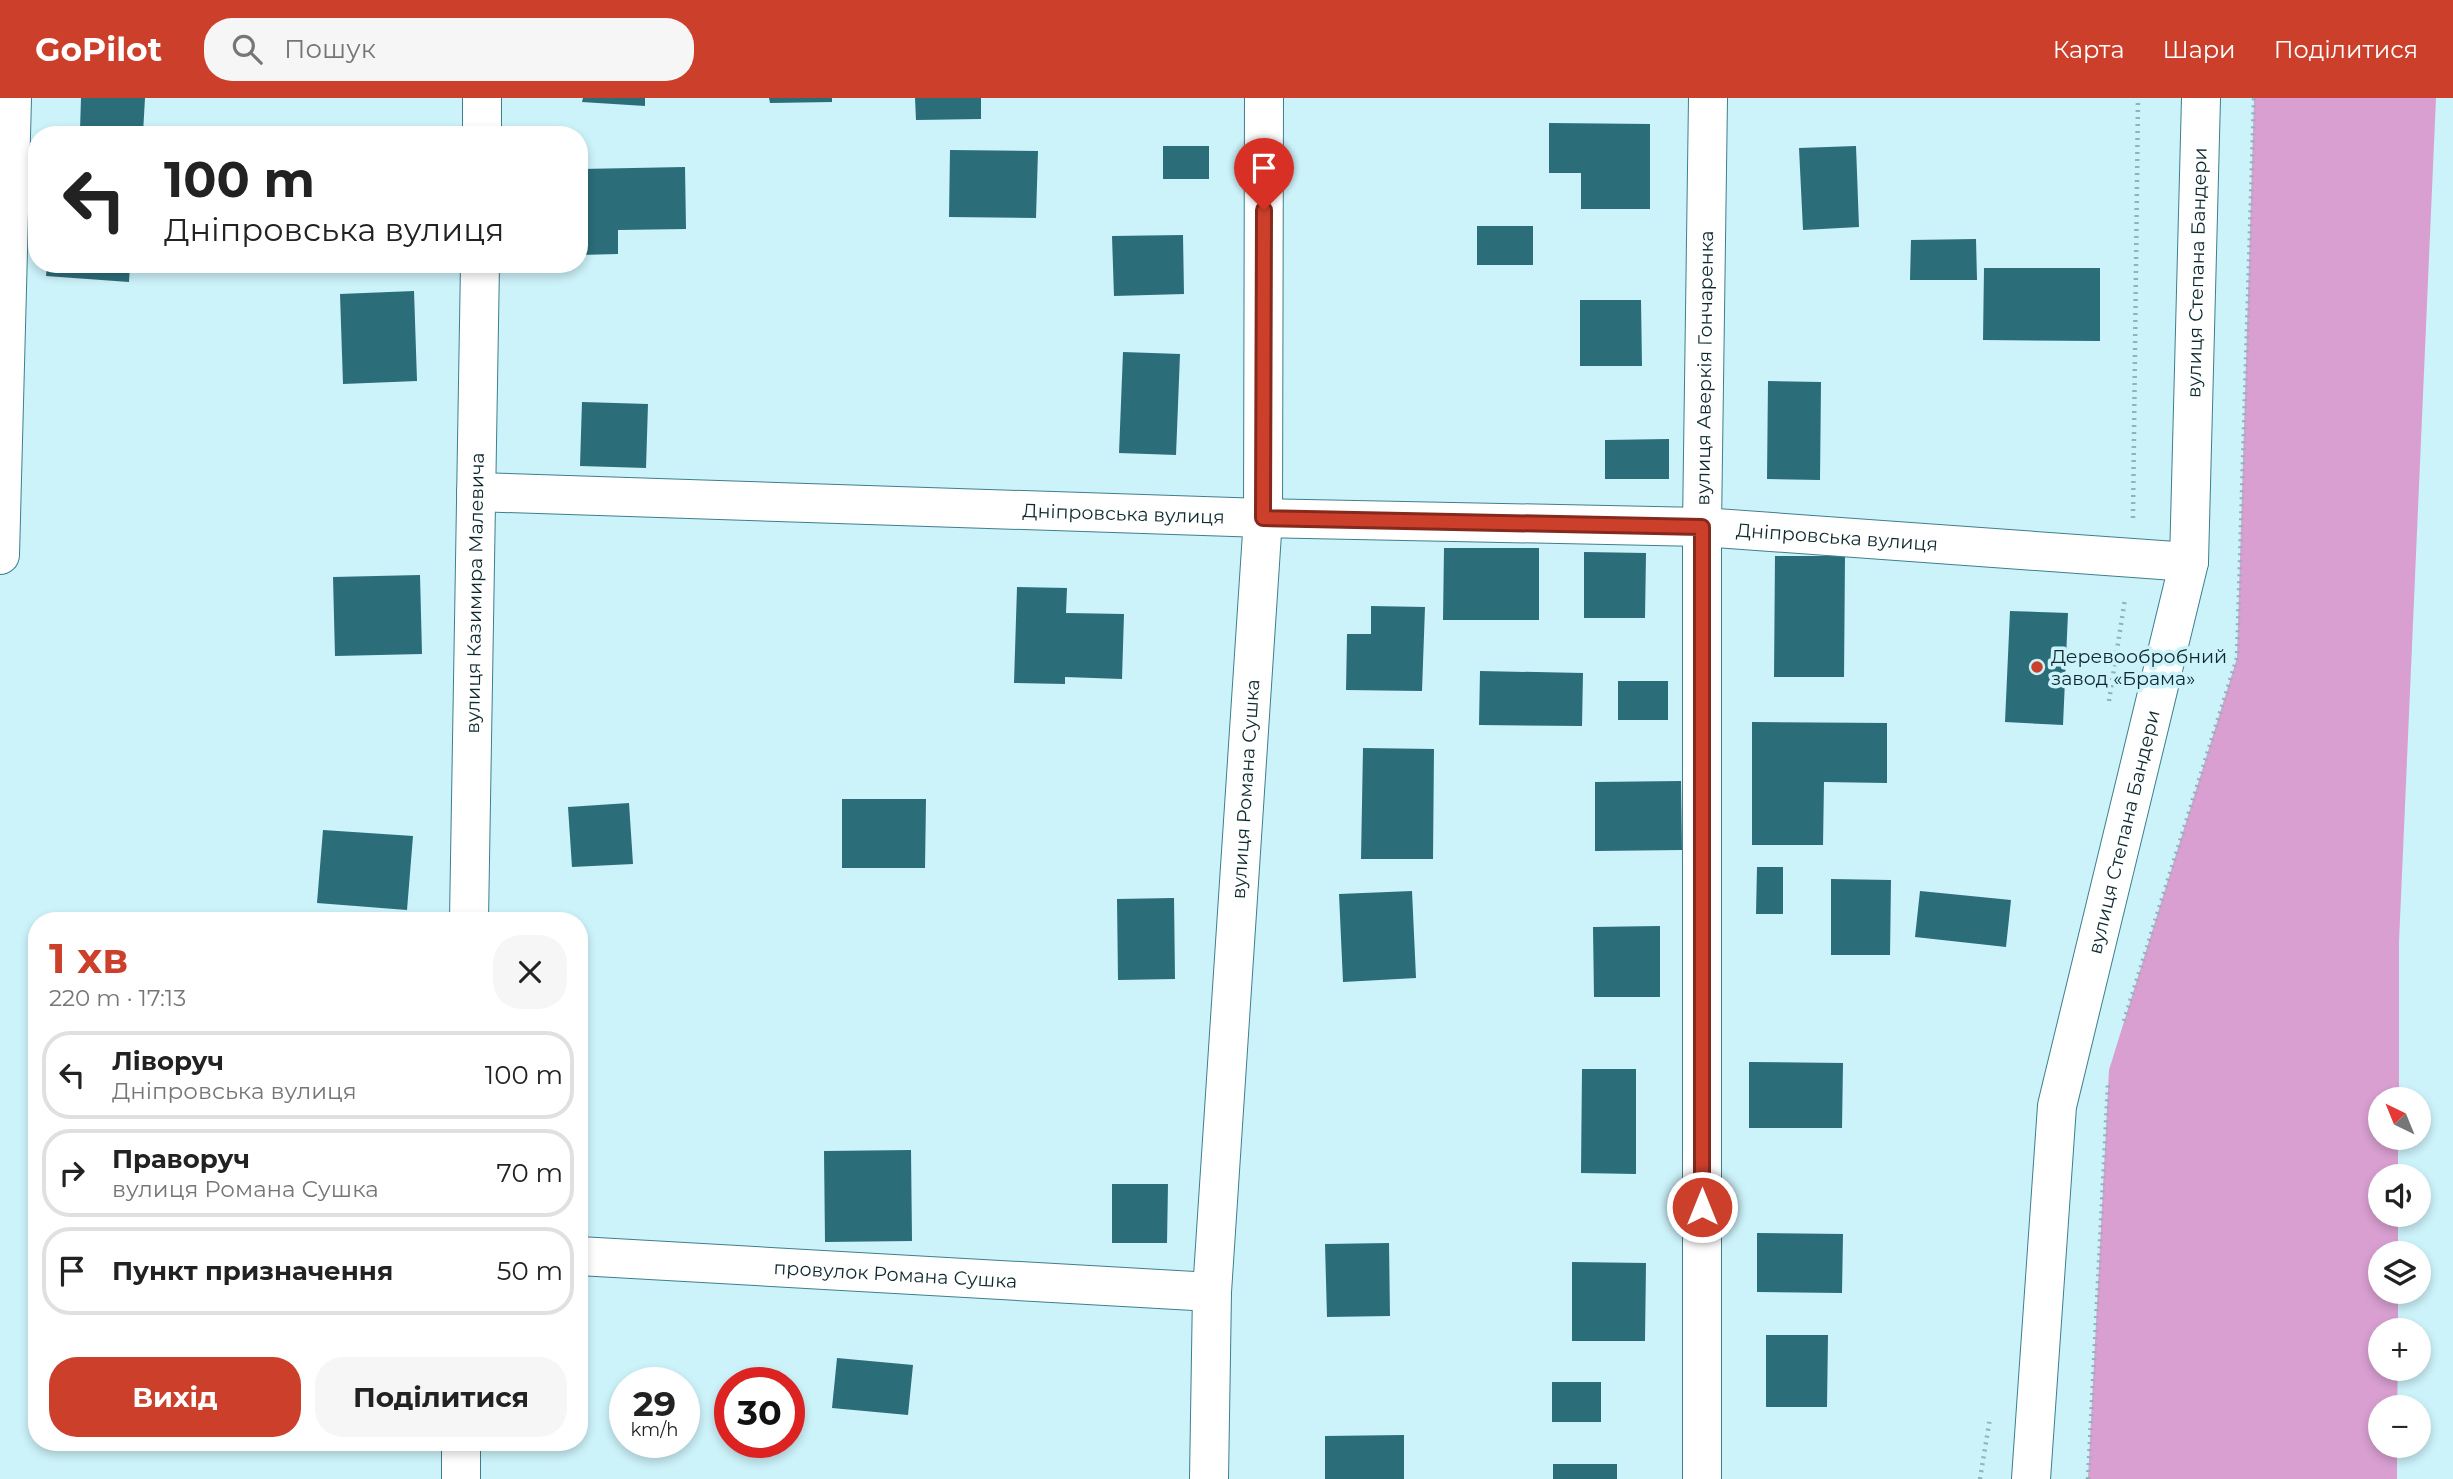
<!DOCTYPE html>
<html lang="uk">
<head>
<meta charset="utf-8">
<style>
  :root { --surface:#fff; --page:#f6f6f6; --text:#222; --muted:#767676; --line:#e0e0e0; --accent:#cb3f2b }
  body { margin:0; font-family:Montserrat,sans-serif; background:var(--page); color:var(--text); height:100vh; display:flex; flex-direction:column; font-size:26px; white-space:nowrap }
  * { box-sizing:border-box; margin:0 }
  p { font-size:23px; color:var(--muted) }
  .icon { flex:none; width:38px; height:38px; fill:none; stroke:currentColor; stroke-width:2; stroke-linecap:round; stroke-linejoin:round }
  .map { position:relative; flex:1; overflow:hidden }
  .side { position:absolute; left:28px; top:814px; width:560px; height:539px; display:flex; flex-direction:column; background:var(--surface); border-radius:28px; box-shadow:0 4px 10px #0003 }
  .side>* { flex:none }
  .hud { position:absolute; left:28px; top:28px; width:560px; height:147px; border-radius:28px; box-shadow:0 4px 10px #0003; background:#fff; color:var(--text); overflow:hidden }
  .needle { width:46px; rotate:317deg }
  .buttons { position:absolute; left:2368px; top:989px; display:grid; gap:14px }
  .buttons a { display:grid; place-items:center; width:63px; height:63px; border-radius:50%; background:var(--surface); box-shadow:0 4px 10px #0003; font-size:35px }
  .speed { position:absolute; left:609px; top:1269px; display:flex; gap:14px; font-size:35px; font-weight:700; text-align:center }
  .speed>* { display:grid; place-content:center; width:91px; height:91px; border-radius:50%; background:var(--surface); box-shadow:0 4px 10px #0003; line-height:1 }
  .speed small { font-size:18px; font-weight:400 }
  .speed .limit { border:10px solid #d22; background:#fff; color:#111 }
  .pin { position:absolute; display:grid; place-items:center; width:60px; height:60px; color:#fff; margin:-72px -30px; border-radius:50% 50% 50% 0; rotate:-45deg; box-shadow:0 0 7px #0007 }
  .pin .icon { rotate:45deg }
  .me { position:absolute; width:77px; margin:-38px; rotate:0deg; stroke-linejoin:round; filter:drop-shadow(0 0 5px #0008) }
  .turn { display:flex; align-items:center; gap:24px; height:147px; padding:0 21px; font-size:32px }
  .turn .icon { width:91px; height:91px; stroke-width:2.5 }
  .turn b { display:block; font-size:49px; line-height:60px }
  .round { display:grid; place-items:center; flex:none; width:74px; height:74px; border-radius:28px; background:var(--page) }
  .headline { display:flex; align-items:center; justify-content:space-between; height:119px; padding:0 21px }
  h1 { font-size:42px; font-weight:700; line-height:52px; color:var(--accent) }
  .action { display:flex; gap:14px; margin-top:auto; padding:14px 21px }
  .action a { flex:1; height:80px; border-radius:28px; background:var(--accent); color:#fff; font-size:28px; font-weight:700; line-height:80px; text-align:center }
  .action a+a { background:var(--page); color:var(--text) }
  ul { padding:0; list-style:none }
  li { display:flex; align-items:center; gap:21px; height:88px; margin:0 14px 10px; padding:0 7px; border:4px solid var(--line); border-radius:28px }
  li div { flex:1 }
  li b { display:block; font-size:26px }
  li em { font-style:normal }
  header { display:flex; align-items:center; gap:42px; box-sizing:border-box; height:98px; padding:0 35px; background:var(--accent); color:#fff }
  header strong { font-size:33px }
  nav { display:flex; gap:38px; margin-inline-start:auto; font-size:24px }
  .search { width:490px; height:63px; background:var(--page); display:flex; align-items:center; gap:18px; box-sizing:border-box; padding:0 24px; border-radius:28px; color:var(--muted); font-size:26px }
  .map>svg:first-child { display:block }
  .forest { fill:#d89fd0 }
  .building { fill:#2b6d79 }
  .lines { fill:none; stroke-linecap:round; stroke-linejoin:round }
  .street-casing { stroke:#3e7f8b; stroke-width:40 }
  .secondary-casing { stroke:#3e7f8b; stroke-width:40 }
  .path { stroke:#90b3ba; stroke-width:4.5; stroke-dasharray:2 5; stroke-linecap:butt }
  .street { stroke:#fff; stroke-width:38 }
  .secondary { stroke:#fff; stroke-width:38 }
  .route-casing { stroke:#84291c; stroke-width:18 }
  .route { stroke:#cb3f2b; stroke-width:12 }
  .poi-dot { fill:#cb3f2b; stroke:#ccf2fa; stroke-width:2.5 }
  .labels { text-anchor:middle; stroke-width:7; stroke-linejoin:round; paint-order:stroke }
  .street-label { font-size:19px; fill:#0e2a2f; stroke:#ccf2fa }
  .poi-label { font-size:19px; fill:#0e2a2f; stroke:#ccf2fa; text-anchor:start }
</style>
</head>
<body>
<header>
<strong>GoPilot</strong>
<div class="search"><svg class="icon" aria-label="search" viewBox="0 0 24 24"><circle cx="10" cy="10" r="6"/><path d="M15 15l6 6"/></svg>Пошук</div>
<nav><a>Карта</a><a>Шари</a><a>Поділитися</a></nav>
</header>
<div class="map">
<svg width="2453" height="1381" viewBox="0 0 2453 1381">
  <rect width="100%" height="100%" fill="#ccf2fa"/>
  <!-- forest -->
  <path class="forest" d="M2254,0H2436L2399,844V1001H2380V1040H2398V1078H2380V1116L2398,1117V1155H2380V1194H2398V1232H2380V1270L2398,1271L2397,1309H2380V1348H2397V1381H2088L2109,972L2237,560Z"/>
  <!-- building -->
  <path class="building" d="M81,0H145L143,35L80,32Z
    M583,0H645V8L582,4Z
    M769,0H832V4L770,5Z
    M915,0H981V21L916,22Z
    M1549,25L1650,26V111H1581V75H1549Z
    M1163,48H1209V81H1163Z
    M1856,48L1859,129L1803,132L1799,50Z
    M950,52L1038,53L1036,120L949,119Z
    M685,69L686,131L618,132V156L579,157V126H582L581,71Z
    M1477,128H1533V167H1477Z
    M1183,137L1184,196L1114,198L1112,138Z
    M1976,141L1977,182H1910L1911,142Z
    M47,166H130L129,184L46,178Z
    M1984,170H2100V243L1983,242Z
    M414,193L417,283L343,286L340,196Z
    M1580,202H1641L1642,268H1580Z
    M1123,254L1180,256L1176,357L1119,355Z
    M1768,283L1821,284L1820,382L1767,381Z
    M582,304L648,306L646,370L580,368Z
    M1669,341V381H1605V342Z
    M1444,450H1539V522H1443Z
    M1584,454L1646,455L1645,520H1584Z
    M1775,458H1845L1844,579H1774Z
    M420,477L422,556L335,558L333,479Z
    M1017,489L1067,490L1066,515L1124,516L1122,581L1065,579V586L1014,585Z
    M1371,508L1425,509L1422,593L1346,592L1347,536H1371Z
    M2010,513L2068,515L2063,627L2005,624Z
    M1480,573L1583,575L1582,628L1479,627Z
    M1618,583H1668V622H1618Z
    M1752,624L1887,625V685L1824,684L1823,747H1752Z
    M1363,650L1434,651L1433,761H1361Z
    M1681,683L1682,752L1595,753V684Z
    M842,701H926L925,770H842Z
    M629,705L633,766L572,769L568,709Z
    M323,732L413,738L407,812L317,805Z
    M1757,769H1783V816H1756Z
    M1831,781L1891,782L1890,857H1831Z
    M1412,793L1416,880L1343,884L1339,796Z
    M1920,793L2011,802L2006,849L1915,839Z
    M1174,800L1175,881L1118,882L1117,801Z
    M1660,828V899H1594L1593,829Z
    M1749,964L1843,965L1842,1030H1749Z
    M1582,971H1636V1076L1581,1075Z
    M911,1052L912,1143L825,1144L824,1053Z
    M1112,1086H1168L1167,1145H1112Z
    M1757,1135L1843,1136L1842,1195L1757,1194Z
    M1389,1145L1390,1218L1327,1219L1325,1146Z
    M1572,1164L1646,1165L1645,1243H1572Z
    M1766,1237H1828L1827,1309H1766Z
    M837,1260L913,1267L908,1317L832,1310Z
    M1552,1284H1601V1324H1552Z
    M1404,1337V1381H1325V1338Z
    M1553,1366H1617V1381H1553Z"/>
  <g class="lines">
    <!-- street casing -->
    <g class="street-casing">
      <g id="street">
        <path d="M482,37V0"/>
        <path id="s1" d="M476,394L1263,420L1702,429L2189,464"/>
        <path d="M0,457L12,0"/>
        <path id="s2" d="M469,822L480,166"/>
        <path id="s3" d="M579,1158L1212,1194"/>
        <path d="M461,1381V1344"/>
        <path id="s4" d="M1209,1381L1212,1194L1263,420L1264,0"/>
        <path id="s5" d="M1702,1381V429L1708,0"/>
      </g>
    </g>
    <!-- secondary casing -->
    <g class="secondary-casing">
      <g id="secondary">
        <path id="s6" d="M2031,1381L2057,1008L2189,464L2201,0"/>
      </g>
    </g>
    <!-- path -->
    <path class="path" d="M2133,420L2138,0
      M2109,603L2125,501
      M2124,923L2237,560L2254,0
      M1980,1381L1990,1320
      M2088,1381L2108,986"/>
    <!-- street -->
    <use href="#street" class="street"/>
    <!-- secondary -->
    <use href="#secondary" class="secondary"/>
  </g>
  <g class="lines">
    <!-- route casing -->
    <g class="route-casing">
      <path id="route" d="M1264,112L1263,420L1702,429V1109"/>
    </g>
    <!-- route -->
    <use href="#route" class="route"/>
  </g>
  <!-- markers -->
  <circle class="poi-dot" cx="2037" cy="569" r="7"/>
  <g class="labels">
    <!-- street labels -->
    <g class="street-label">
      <text dy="7" stroke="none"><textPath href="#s6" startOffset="1223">вулиця Степана Бандери</textPath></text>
      <text dy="7" stroke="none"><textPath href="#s5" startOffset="1111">вулиця Аверкія Гончаренка</textPath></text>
      <text dy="7" stroke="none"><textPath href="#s1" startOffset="648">Дніпровська вулиця</textPath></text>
      <text dy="7" stroke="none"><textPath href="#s1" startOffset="1362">Дніпровська вулиця</textPath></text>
      <text dy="7" stroke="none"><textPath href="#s2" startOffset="327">вулиця Казимира Малевича</textPath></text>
      <text dy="7" stroke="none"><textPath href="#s4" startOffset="691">вулиця Романа Сушка</textPath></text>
      <text dy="7" stroke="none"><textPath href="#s6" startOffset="656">вулиця Степана Бандери</textPath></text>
      <text dy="7" stroke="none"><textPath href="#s3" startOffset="317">провулок Романа Сушка</textPath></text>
    </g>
    <!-- poi labels -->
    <g class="poi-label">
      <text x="2051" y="565">Деревообробний<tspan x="2051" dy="22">завод «Брама»</tspan></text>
    </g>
  </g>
</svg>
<div class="buttons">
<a><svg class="needle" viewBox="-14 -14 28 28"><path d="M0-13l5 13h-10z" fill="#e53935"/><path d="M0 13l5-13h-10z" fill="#767676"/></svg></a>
<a><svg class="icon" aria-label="sound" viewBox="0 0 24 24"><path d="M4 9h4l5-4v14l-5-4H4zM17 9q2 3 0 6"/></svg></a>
<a><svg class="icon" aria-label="layers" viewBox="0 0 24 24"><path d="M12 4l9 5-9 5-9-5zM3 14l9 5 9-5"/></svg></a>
<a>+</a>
<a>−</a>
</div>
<div class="speed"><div>29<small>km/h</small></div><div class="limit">30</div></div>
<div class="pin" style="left:1264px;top:112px;background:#d93025"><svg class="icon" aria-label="arrive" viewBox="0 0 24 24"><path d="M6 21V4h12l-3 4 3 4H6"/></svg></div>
<svg class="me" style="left:1702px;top:1109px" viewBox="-20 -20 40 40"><circle r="17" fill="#cb3f2b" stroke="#fff" stroke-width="3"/><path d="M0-11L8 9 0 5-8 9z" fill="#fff"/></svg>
<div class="hud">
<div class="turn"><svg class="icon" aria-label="left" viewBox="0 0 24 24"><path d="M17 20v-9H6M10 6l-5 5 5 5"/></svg><div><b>100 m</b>Дніпровська вулиця</div></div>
</div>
<section class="side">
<div class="headline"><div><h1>1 хв</h1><p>220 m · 17:13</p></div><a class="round"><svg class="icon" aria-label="close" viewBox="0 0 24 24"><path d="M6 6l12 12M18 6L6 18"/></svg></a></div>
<ul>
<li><svg class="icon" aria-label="left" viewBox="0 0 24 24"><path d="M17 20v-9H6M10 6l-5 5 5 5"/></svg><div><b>Ліворуч</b><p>Дніпровська вулиця</p></div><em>100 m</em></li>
<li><svg class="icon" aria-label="right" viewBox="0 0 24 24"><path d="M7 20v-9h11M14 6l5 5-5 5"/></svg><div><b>Праворуч</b><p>вулиця Романа Сушка</p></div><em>70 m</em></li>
<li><svg class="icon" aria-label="arrive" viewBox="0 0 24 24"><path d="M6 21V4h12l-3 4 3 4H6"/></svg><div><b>Пункт призначення</b></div><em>50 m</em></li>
</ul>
<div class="action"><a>Вихід</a><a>Поділитися</a></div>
</section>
</div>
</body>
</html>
